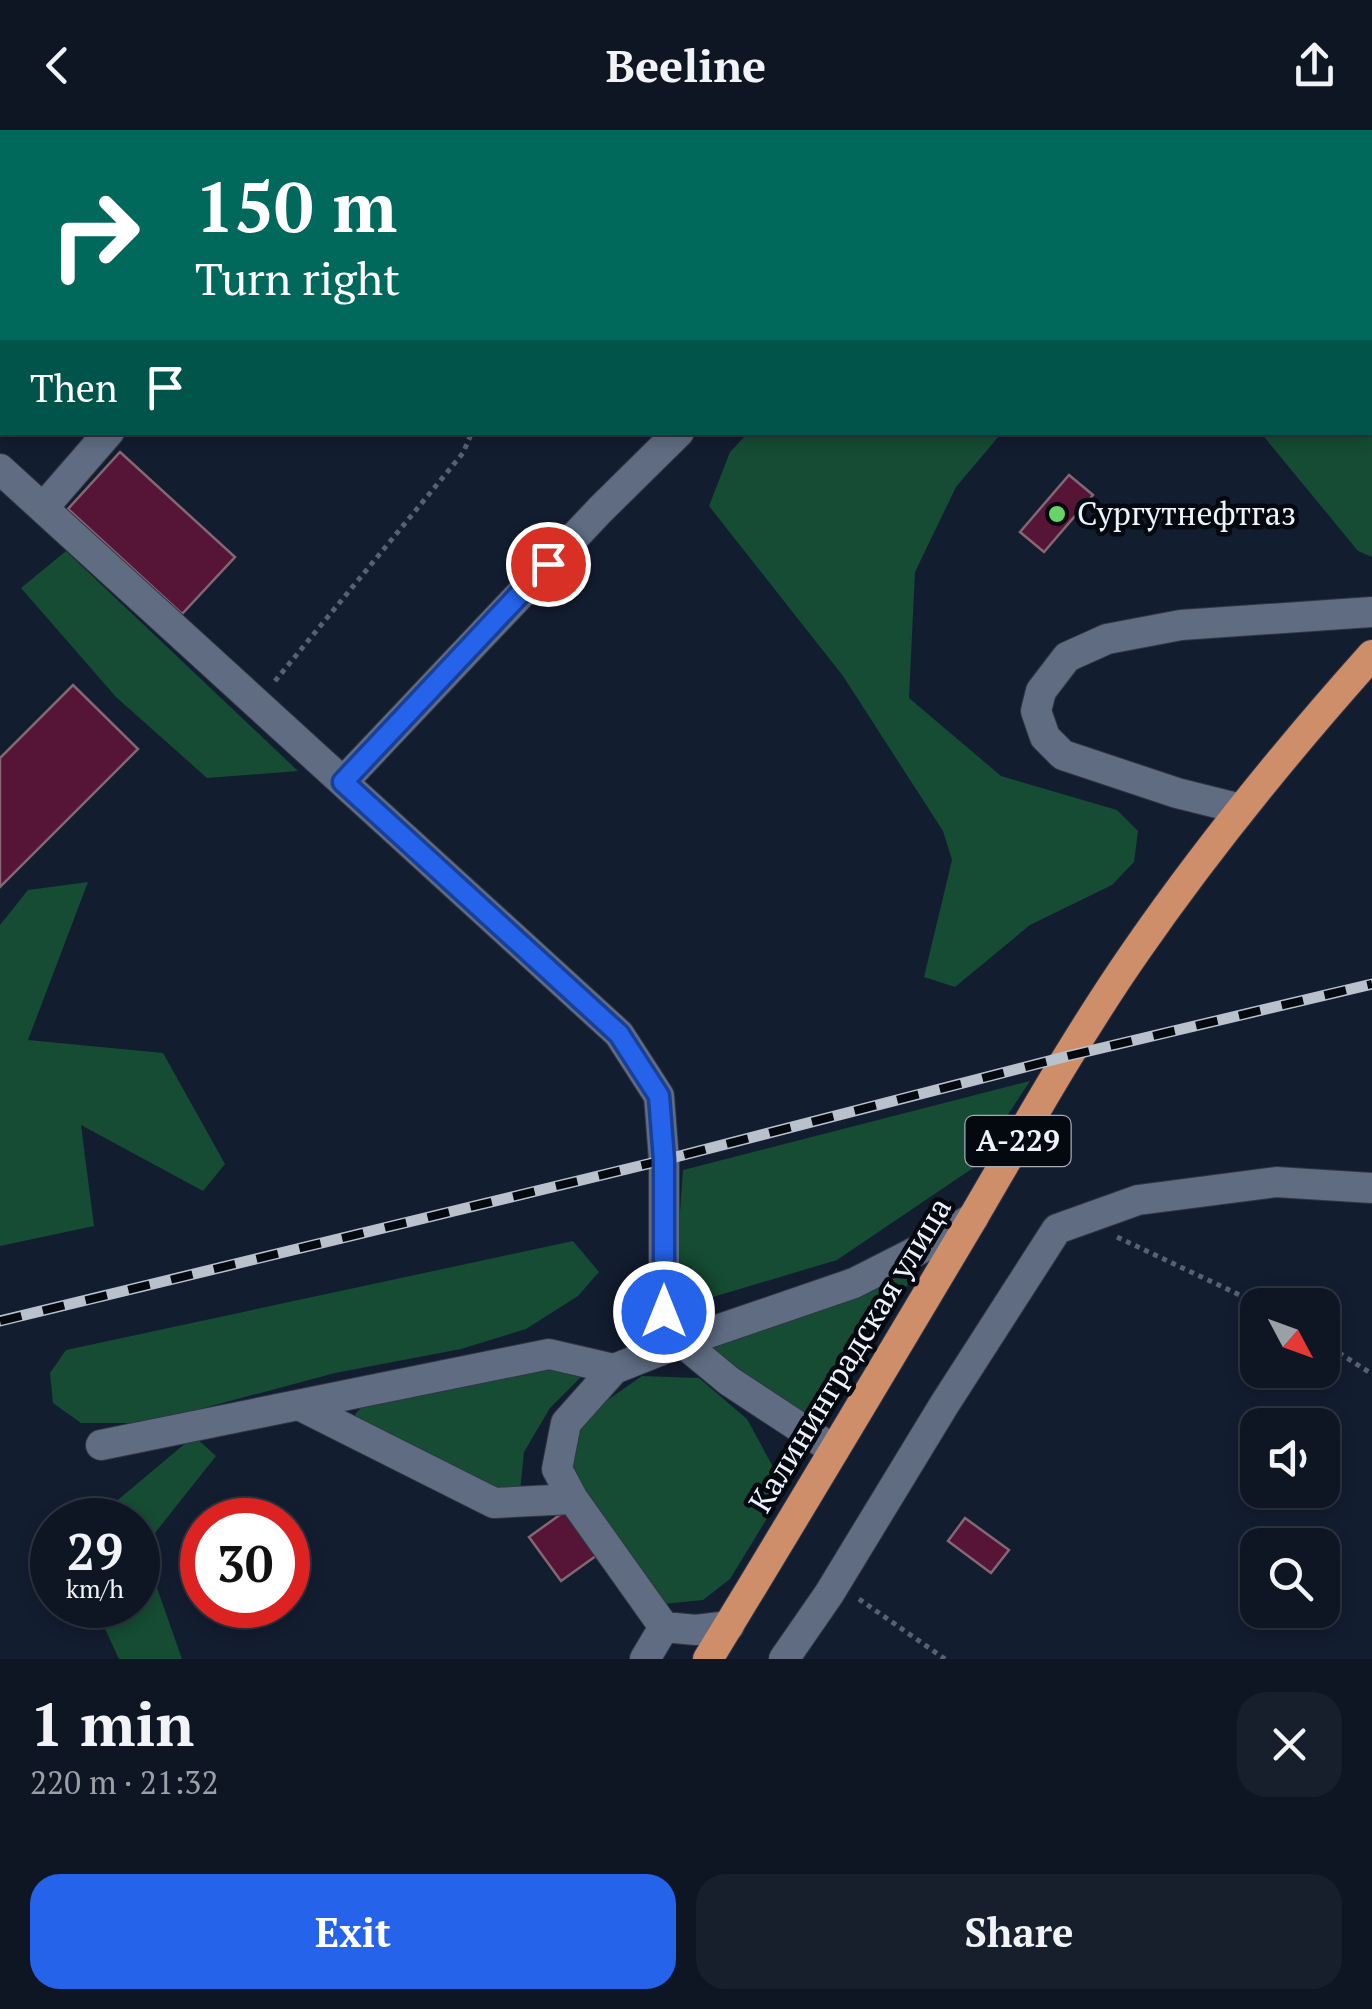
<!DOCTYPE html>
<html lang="en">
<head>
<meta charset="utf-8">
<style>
  :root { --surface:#0e1624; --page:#171f2c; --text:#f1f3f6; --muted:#9b9fa6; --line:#2e3541; --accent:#2563eb }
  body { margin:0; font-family:"PT Serif",serif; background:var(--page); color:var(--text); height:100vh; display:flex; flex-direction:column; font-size:38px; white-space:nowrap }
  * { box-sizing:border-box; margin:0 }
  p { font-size:32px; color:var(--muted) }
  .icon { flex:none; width:55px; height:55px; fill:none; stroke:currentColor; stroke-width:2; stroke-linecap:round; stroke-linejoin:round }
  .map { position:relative; height:1529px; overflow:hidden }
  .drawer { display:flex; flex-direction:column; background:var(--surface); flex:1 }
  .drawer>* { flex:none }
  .hud { position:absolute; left:0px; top:0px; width:1372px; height:305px; box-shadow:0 5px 15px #0003,0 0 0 2px var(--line); background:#00695c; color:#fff; overflow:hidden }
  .needle { width:65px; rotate:131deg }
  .buttons { position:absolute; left:1240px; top:1158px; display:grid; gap:20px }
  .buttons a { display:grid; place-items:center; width:100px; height:100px; border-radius:20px; background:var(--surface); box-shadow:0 5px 15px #0003,0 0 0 2px var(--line); font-size:50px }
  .speed { position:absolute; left:30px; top:1368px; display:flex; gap:20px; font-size:50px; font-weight:700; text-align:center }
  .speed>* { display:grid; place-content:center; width:130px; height:130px; border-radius:50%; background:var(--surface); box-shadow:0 5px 15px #0003,0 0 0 2px var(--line); line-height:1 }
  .speed small { font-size:25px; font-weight:400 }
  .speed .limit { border:15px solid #d22; background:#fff; color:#111 }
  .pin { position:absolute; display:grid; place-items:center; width:85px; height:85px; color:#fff; margin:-42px; border:5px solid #fff; border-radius:50%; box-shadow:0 2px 10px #0007 }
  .me { position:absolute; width:110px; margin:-55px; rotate:0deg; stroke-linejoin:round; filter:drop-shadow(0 0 8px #0008) }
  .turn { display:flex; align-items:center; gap:35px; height:210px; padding:0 30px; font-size:45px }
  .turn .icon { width:130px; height:130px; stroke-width:2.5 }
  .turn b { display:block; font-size:70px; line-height:85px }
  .then { display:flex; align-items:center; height:95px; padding:0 30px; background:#0003; gap:20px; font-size:38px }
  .round { display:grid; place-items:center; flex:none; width:105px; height:105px; border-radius:30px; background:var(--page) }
  .overview { display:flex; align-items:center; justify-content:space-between; height:170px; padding:0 30px }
  h1 { font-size:60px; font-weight:700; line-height:75px }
  .primary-button { display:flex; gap:20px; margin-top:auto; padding:20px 30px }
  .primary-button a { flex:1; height:115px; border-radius:30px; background:var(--accent); color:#fff; font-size:40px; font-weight:700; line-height:115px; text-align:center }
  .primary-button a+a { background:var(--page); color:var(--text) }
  header { display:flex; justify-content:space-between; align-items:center; height:130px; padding:0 30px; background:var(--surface); font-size:45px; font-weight:700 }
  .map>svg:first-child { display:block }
  .green { fill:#154c33 }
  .building { fill:#561537; stroke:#836772; stroke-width:2.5 }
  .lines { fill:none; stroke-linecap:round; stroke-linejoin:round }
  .minor-casing { stroke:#313645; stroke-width:32 }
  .highway-casing { stroke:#313645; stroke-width:32 }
  .path { stroke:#586171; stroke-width:5; stroke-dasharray:5 5; stroke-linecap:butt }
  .minor { stroke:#5f6c82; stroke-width:30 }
  .highway { stroke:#ce8e69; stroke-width:30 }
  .rail-casing { stroke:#b9c1cd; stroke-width:11 }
  .rail { stroke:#04080f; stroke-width:8; stroke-dasharray:22; stroke-linecap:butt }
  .route-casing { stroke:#184099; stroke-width:25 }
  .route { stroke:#2563eb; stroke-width:18 }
  .poi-dot { fill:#66d466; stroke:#04080f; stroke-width:4 }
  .labels { text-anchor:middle; stroke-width:9; stroke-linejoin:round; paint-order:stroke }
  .shield { fill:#04080f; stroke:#a6acb6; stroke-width:2.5 }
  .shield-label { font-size:30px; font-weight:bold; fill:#ecf3fd }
  .poi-label { font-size:32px; fill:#ecf3fd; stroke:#04080f; text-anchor:start }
  .street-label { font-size:32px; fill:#ecf3fd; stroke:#04080f }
</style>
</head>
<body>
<header><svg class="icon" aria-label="back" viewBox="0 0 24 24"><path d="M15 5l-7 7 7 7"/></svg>Beeline<svg class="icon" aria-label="share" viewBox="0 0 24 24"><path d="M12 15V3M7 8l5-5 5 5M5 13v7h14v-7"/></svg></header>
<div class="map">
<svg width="1372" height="1529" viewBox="0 0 1372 1529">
  <rect width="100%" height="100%" fill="#131d30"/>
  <!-- green -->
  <path class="green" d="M1370,232L1372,234V427L1358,421L1261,303L1370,302Z
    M748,303H1007L999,306L956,357L915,442L909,568L1001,646L1117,680L1138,701L1134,732L1112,755L1030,795L955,857L924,847L952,730L943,701L843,546L709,376L730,322Z
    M66,421L298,641L207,648L116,567L21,458Z
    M88,752L28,910L163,923L225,1034L203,1061L81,995L94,1096L0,1116V795L28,760Z
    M1030,951L973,1038L837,1130L673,1179L683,1040Z
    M573,1111L599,1142L578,1166L526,1199L461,1219L335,1243L148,1293H81L53,1273L50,1243L66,1220Z
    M906,1137L908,1154L831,1282L808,1287L699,1215Z
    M553,1237L581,1247L550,1278L524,1322L520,1362H489L359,1297L355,1284L367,1272Z
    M642,1246L699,1248L747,1289L785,1359L730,1449L703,1470L663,1474L565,1331L589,1283Z
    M194,1306L216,1326L143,1418L182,1529H119L94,1475H138V1390H94Z"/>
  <!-- building -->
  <path class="building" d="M0,0H53L51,2H2V56L0,59Z
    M120,322L235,427L182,484L68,379Z
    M1069,345L1093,365L1044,422L1020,402Z
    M73,555L138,619L0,757V628Z
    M568,1379L600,1423L561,1451L529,1407Z
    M965,1388L1009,1420L991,1443L948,1411Z"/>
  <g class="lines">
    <!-- minor casing -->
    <g class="minor-casing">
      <path id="minor" d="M1053,2L1056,0
        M0,339L619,904L659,966L664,1030V1182L682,1212L729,1251L834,1320
        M43,378L109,302
        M343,652L600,380L679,302
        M1241,679L1177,663L1063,625L1045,607L1036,581L1041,561L1067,527L1107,509L1181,495L1372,482
        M299,1275L494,1373L573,1369
        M101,1315L549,1224L614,1239
        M729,1496L696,1500L664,1497L573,1369L557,1339L566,1293L614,1239L682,1212L854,1153L913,1123L973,1088
        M645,1529L664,1497
        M784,1529L829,1464L944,1275L1057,1099L1138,1070L1276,1052L1372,1058"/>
    </g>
    <!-- highway casing -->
    <g class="highway-casing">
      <path id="highway" d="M708,1529C798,1382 886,1234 974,1086C1026,997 1077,906 1136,821C1208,717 1288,619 1372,525"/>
    </g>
    <!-- path -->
    <path class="path" d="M317,0L318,2
      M275,551L463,323L472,302
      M1117,1107L1261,1175
      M1322,1212L1372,1244
      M859,1469L945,1529"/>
    <!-- minor -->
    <use href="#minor" class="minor"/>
    <!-- highway -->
    <use href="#highway" class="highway"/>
    <!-- rail casing -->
    <g class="rail-casing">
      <path id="rail" d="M0,1191L664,1030L1068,926L1372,854"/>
    </g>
    <!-- rail -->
    <use href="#rail" class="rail"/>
  </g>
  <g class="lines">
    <!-- route casing -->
    <g class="route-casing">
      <path id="route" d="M548,434L343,652L619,904L659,966L664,1030V1182"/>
    </g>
    <!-- route -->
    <use href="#route" class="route"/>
  </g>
  <!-- markers -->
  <circle class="poi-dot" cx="1057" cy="384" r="10"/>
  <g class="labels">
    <!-- shield labels -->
    <rect class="shield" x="965.5" y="986" width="105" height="50" rx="8"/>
    <g class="shield-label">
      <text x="1018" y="1021">А-229</text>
    </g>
    <!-- poi labels -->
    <g class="poi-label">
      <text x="1077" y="395">Сургутнефтгаз</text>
    </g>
    <!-- street labels -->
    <g class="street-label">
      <text transform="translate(850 1225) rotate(-59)" y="11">Калининградская улица</text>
    </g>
  </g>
</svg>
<div class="buttons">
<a><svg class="needle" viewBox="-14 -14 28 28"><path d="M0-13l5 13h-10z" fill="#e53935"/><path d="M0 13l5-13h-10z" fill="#9b9fa6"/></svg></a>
<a><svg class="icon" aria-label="sound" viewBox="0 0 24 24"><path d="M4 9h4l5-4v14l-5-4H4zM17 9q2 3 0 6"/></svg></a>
<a><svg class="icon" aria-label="search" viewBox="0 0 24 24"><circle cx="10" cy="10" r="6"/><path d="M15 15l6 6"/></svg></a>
</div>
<div class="speed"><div>29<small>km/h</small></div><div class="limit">30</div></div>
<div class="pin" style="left:548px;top:434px;background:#d93025"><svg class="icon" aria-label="arrive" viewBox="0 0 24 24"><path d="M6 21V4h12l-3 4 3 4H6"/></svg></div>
<svg class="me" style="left:664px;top:1182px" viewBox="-20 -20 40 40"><circle r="17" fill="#2563eb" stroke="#fff" stroke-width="3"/><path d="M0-11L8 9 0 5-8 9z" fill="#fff"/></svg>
<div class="hud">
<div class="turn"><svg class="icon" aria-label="right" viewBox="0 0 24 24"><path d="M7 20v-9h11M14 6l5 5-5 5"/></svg><div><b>150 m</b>Turn right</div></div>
<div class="then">Then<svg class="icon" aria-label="arrive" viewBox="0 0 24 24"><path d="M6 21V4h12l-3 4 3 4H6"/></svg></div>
</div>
</div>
<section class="drawer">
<div class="overview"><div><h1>1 min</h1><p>220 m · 21:32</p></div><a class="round"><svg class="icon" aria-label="close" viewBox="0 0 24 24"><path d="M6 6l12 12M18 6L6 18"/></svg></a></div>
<div class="primary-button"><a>Exit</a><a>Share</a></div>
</section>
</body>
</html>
